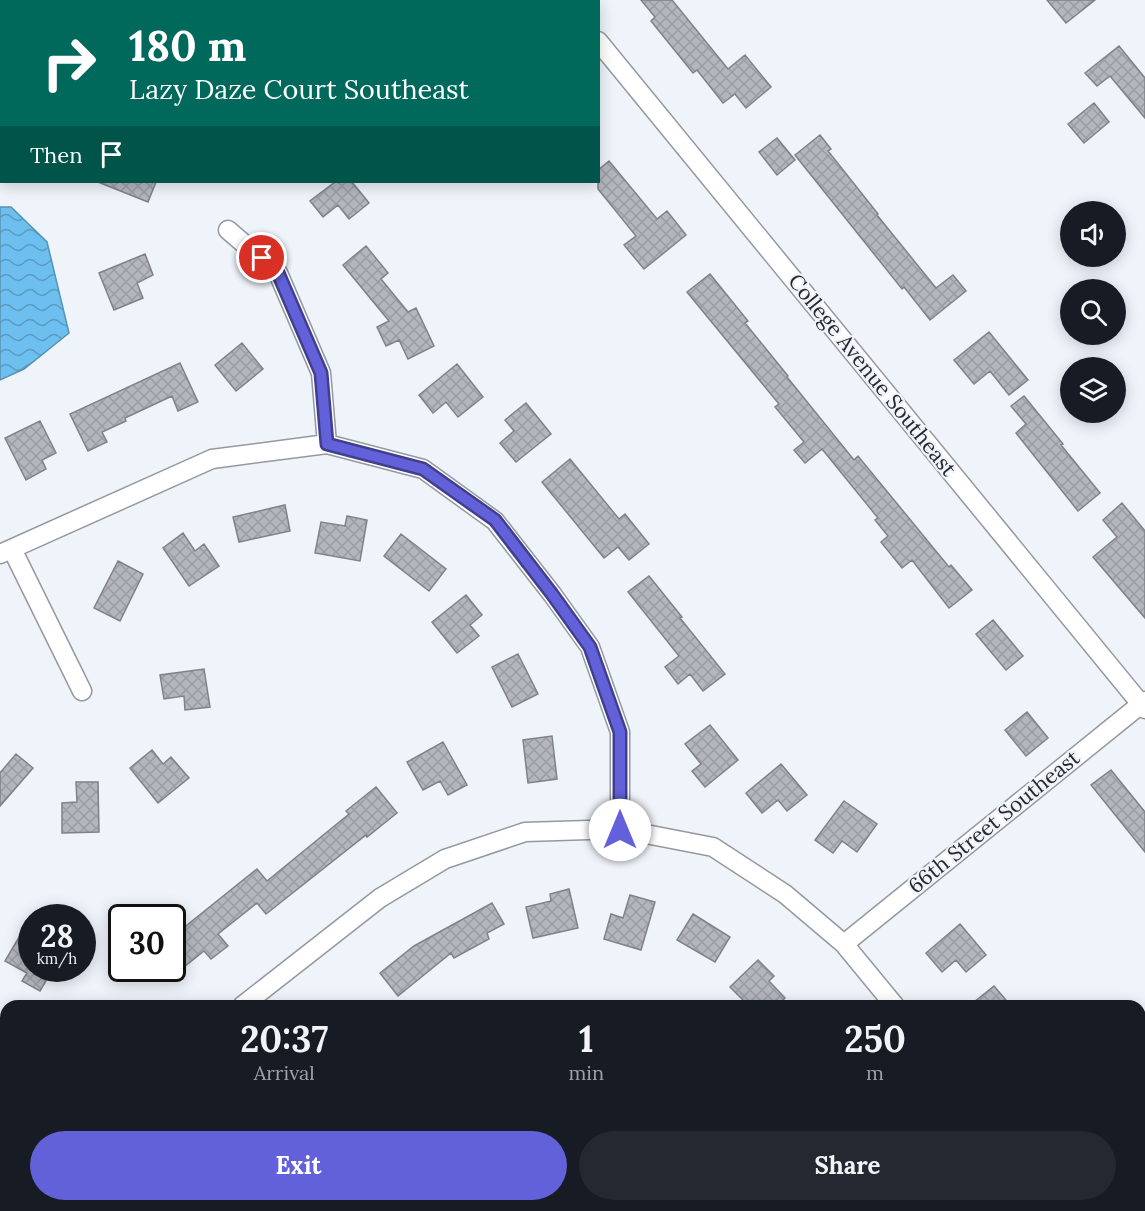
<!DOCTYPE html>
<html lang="en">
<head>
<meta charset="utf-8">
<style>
  :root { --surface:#171b24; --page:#242831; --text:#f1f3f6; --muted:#9ea1a6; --accent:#6261da }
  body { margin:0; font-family:Lora,serif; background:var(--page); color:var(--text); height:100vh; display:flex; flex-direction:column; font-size:22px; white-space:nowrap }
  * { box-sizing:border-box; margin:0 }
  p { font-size:20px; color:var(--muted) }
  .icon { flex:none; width:33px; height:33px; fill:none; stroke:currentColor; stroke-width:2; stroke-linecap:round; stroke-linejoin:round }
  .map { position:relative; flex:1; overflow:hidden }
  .panel { position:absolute; left:0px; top:1000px; width:1146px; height:212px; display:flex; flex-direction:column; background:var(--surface); border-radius:18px 18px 0 0; box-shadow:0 3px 15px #0003 }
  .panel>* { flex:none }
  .top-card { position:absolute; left:0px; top:0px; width:600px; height:183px; box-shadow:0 3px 15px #0003; background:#00695c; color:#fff; overflow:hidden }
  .tools { position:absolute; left:1060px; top:201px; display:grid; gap:12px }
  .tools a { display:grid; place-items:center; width:66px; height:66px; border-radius:50%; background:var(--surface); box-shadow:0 3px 15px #0003; font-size:30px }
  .speed { position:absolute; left:18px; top:904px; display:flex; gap:12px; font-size:30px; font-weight:700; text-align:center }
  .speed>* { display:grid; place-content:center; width:78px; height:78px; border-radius:50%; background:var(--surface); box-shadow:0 3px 15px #0003; line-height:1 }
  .speed small { font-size:15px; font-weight:400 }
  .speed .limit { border:3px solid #111; border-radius:9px; background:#fff; color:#111 }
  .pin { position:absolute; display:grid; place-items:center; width:51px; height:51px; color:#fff; margin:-26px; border:3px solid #fff; border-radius:50%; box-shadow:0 2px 6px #0007 }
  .me { position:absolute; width:66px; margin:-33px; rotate:0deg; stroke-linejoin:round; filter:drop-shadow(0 0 4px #0008) }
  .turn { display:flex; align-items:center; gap:21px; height:126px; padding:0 30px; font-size:27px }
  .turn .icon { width:78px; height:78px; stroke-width:2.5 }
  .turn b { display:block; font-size:42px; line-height:51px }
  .then { display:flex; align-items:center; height:57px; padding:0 30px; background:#0003; gap:12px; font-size:22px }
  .eta { display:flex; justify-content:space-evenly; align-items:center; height:102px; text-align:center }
  .eta b { font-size:36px; font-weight:700; line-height:42px }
  .cta { display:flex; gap:12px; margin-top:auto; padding:12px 30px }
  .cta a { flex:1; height:69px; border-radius:36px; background:var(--accent); color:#fff; font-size:24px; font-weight:700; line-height:69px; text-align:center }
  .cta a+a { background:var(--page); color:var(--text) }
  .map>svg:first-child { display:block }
  .water { fill:url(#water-waves); stroke:#5792b4; stroke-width:1.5 }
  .building { fill:url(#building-cross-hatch); stroke:#7f8288; stroke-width:1.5 }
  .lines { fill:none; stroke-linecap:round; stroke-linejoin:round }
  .street-casing { stroke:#95999f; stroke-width:21 }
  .street { stroke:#fff; stroke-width:18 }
  .route-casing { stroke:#403f8e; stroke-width:15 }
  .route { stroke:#6261da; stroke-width:10 }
  .labels { text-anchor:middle; stroke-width:4.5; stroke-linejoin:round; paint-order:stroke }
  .street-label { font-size:21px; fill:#27282b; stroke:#eff3fa }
</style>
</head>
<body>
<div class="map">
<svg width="1145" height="1211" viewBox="0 0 1145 1211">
  <defs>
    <pattern id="water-waves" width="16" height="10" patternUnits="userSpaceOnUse" patternTransform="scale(1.5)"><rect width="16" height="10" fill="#6cbfee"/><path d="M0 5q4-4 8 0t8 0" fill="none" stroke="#599bc1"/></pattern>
    <pattern id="building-cross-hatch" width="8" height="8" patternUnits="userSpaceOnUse" patternTransform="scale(1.5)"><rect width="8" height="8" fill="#b3b6bd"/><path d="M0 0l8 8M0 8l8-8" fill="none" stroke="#9a9ca3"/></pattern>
  </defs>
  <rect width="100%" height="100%" fill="#eff3fa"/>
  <!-- water -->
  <path class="water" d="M0,207H11L47,242L69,333L24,369L0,380Z"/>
  <!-- building -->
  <path class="building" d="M641,0H672L728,69L745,55L771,87L746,108L735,94L723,103L697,70L693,73L651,21L655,17Z
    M1047,0H1095L1066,23Z
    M1119,46L1145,78V118L1110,76L1097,86L1085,73Z
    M1094,103L1109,122L1084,143L1068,124Z
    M820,135L831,149L828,151L878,214L877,215L936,288L953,275L966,291L930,320L904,287L902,289L795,155Z
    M777,138L795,160L777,175L759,152Z
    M609,161L657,219L667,211L686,235L644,269L624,245L636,236L598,189V170Z
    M98,182H156L148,202Z
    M335,182H352L369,203L349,219L338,205L323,217L310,201Z
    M366,246L388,273L381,279L408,312L416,308L434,346L408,359L399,340L386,346L377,327L389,321L343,265Z
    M145,254L153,275L137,283L143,298L114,310L99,273Z
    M710,274L748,321L745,323L788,376L787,377L854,460L858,456L949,567L951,565L972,590L949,608L912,560L902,568L881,542L888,536L875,520L878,518L822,449L805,463L794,450L804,442L775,407L779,404L687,292Z
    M989,332L1028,380L1009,395L990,371L974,384L954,360Z
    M242,343L263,369L236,391L215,365Z
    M180,363L198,402L178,411L172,396L125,418L126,421L102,432L107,442L88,451L70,414Z
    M457,364L483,397L458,417L446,402L433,413L419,395Z
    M1024,396L1063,444L1061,445L1100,493L1078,511L1016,433L1026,424L1011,406Z
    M526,403L551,434L516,462L500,443L514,431L505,420Z
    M40,421L56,453L42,460L46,469L26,480L5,438Z
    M570,459L619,519L625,514L649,544L629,560L618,547L604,558L542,482Z
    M1122,503L1145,531V618L1093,557L1117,537L1103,520Z
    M285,505L290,531L239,542L233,517Z
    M347,516L367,520L360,561L315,553L321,522L345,526Z
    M183,533L195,551L204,544L219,566L189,586L163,548Z
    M401,534L446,569L429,591L384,556Z
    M118,561L143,574L120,621L94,608Z
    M649,576L682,617L680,618L725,674L703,691L690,674L678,684L665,667L679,656L628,592Z
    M466,595L482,615L470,625L479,636L457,653L432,622Z
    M993,620L1023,656L1006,670L976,634Z
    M518,654L538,694L512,707L492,667Z
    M204,669L210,707L185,710L184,696L164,699L160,675Z
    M1027,712L1048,738L1026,756L1005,730Z
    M710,725L738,760L705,787L692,771L701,764L685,744Z
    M552,736L557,779L528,783L523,740Z
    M443,742L467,785L448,795L440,781L423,790L407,762Z
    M152,750L163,764L171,757L189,778L158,803L130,768Z
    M16,754L33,768L0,806V773Z
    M781,764L807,795L787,811L778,800L762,813L746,793Z
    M1111,770L1145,812V852L1091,785Z
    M76,782H98L99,832L62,833V803L77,802Z
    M376,787L397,813L367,837L366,835L266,914L257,903L218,934L228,946L211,959L204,951L184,967L172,953V937L257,869L267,881L349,814L346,811Z
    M844,801L877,824L857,852L842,841L833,853L815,840Z
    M569,889L578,928L533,938L526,907L551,901L550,894Z
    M630,895L655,902L641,950L604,939L611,914L623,918Z
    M492,903L504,924L487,933L489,939L454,958L451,953L398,996L380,973L414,946Z
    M693,914L730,937L715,962L677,940Z
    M32,915V969H53L40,991L22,981L27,973L5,961Z
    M960,924L986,955L966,972L956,960L942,972L926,953Z
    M758,960L774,976L769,981L785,998L777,1006H749L730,987Z
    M994,986L1011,1006H969Z"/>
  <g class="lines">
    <!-- street casing -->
    <g class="street-casing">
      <path id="street" d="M565,0L566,2
        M598,41L1145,709
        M228,230L278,273L321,373L327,444
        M12,549L82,691
        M0,554L212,459L327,444L423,469L495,521L552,594L590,647L620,732V829
        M844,944L1145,701
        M242,1006L380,898L445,859L525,832L620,829L713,847L785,894L844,944L895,1006
        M0,1036L6,1040
        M162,1206L166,1211
        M1060,1206L1064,1211
        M580,1211L581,1206"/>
    </g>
    <!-- street -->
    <use href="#street" class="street"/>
  </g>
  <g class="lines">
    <!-- route casing -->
    <g class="route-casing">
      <path id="route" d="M262,258L278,273L321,373L327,444L423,469L495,520L552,594L590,647L620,732V830"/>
    </g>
    <!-- route -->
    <use href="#route" class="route"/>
  </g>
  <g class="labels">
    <!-- street labels -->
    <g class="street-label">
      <text transform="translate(872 375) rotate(51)" y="7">College Avenue Southeast</text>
      <text transform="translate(994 822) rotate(-39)" y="7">66th Street Southeast</text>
    </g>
  </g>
</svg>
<div class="tools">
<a><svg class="icon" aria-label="sound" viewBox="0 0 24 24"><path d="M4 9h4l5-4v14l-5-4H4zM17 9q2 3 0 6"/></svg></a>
<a><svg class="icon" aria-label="search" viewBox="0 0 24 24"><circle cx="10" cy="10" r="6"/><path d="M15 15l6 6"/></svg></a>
<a><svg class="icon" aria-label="layers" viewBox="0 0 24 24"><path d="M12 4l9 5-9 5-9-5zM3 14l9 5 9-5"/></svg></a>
</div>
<div class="speed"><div>28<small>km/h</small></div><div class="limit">30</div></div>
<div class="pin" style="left:262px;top:258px;background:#d93025"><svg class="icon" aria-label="arrive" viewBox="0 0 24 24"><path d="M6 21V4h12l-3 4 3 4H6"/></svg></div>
<svg class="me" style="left:620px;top:830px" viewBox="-20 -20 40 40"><circle r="19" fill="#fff"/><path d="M0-13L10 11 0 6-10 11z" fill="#6261da"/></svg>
<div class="top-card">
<div class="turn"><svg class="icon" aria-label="right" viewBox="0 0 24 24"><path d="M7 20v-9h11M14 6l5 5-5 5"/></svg><div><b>180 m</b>Lazy Daze Court Southeast</div></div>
<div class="then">Then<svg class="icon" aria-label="arrive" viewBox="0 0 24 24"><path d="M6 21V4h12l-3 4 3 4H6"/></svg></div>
</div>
<section class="panel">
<div class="eta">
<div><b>20:37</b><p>Arrival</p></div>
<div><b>1</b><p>min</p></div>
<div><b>250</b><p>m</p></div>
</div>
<div class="cta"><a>Exit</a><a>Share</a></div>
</section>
</div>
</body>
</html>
